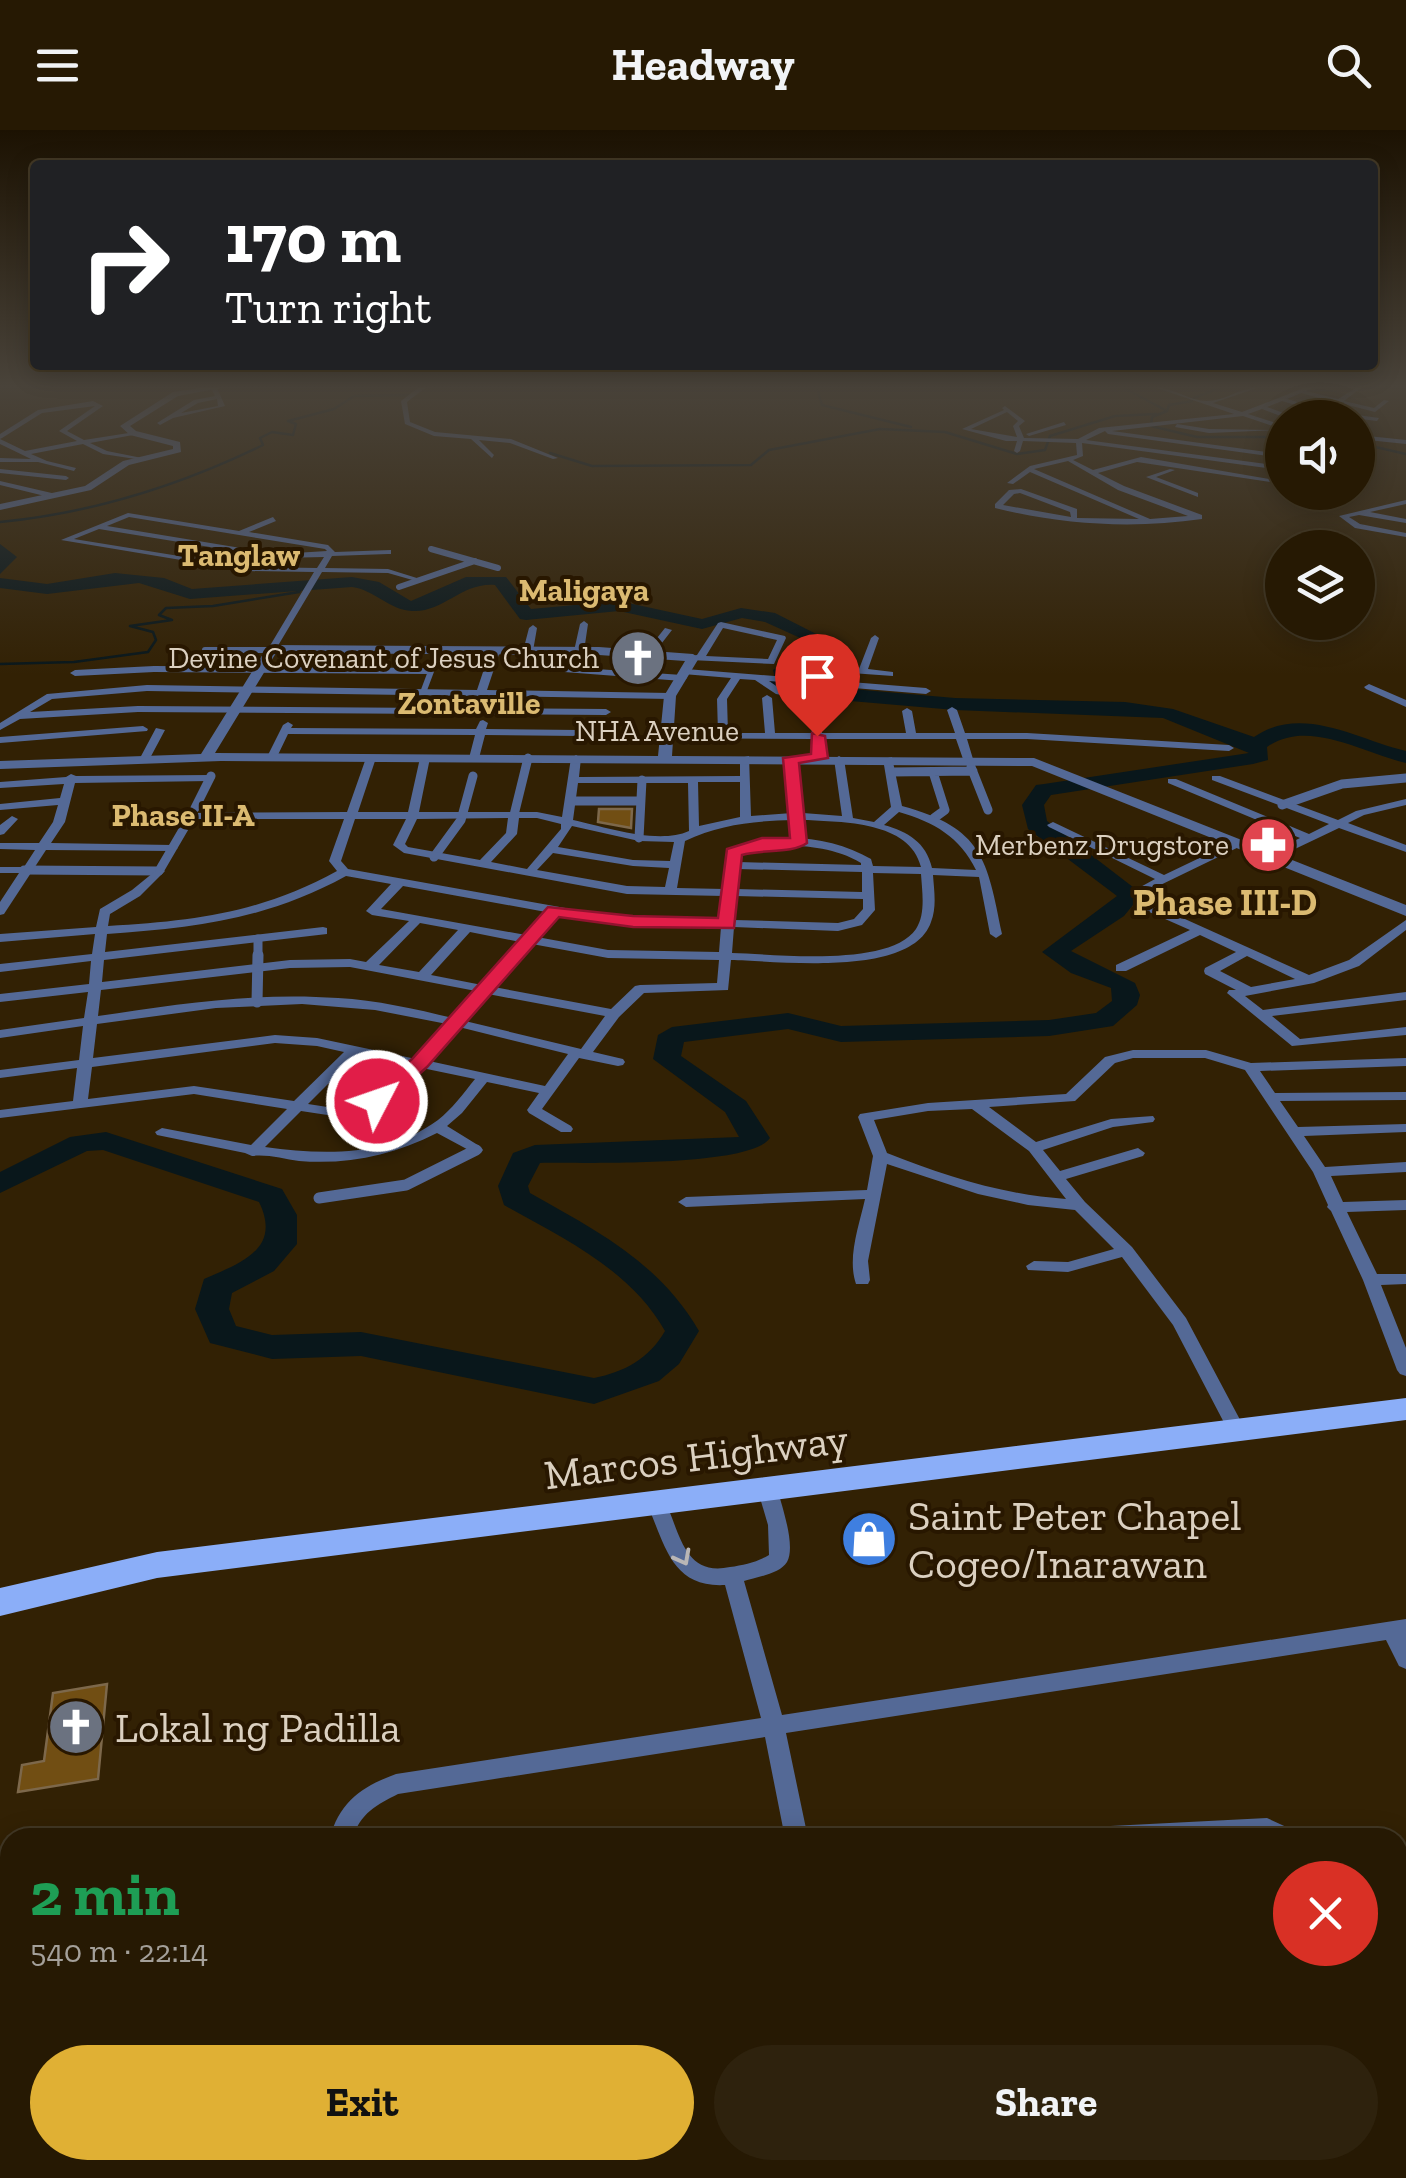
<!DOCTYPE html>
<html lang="en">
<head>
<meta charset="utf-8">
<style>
  :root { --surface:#261903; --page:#2e220d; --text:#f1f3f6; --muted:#a4a09a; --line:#423825; --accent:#e0b034 }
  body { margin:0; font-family:"Zilla Slab",serif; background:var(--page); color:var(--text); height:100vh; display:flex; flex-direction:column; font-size:38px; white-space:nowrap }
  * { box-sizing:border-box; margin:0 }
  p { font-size:32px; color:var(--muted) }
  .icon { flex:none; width:55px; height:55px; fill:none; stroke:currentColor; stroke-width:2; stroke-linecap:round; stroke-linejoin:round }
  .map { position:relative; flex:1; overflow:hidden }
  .panel { position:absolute; left:0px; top:1698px; width:1408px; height:352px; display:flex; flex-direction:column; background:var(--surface); border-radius:30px 30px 0 0; box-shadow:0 5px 25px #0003,0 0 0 2px var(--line) }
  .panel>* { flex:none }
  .guide { position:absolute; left:30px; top:30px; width:1348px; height:210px; border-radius:10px; box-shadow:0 5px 25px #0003,0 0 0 2px var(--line); background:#202124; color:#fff; overflow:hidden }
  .tools { position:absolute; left:1265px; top:270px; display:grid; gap:20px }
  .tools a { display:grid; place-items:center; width:110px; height:110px; border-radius:50%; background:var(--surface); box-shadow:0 5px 25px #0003,0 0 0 2px var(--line); font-size:50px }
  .pin { position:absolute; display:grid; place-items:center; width:85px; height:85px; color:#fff; margin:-102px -42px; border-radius:50% 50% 50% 0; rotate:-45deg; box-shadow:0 0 10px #0007 }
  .pin .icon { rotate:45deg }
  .me { position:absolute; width:110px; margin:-55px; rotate:49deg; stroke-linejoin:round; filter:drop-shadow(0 0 8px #0008) }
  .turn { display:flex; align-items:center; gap:35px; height:210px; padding:0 30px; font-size:45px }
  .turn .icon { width:130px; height:130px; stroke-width:2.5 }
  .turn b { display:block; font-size:70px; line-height:85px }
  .round { display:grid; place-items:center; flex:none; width:105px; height:105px; border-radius:52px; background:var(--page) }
  .summary { display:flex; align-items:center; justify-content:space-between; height:170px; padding:0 30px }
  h1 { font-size:60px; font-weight:800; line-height:75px; color:#1e9e55 }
  .button { display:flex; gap:20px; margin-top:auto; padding:20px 30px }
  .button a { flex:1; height:115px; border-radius:60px; background:var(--accent); color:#111; font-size:40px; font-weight:800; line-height:115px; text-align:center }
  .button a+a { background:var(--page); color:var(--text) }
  header { display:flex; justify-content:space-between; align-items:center; height:130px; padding:0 30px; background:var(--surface); font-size:45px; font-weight:800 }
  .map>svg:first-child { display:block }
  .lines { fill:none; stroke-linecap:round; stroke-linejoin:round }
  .stream { stroke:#09171b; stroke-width:2.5 }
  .river { fill:#09171b; fill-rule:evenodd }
  .building { fill:#714e13; stroke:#7d684b; stroke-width:2.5 }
  .pedestrian-far2 { stroke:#546996; stroke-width:6 }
  .pedestrian-far1 { stroke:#546996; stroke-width:9 }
  .pedestrian { stroke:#546996; stroke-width:11 }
  .minor { fill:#546996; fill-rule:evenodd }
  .tertiary { fill:#546996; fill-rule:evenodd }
  .primary { fill:#8baef8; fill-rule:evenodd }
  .oneway { stroke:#b9b6b6 }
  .route { fill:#e11d48; stroke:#92132f; stroke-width:2.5 }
  .labels { text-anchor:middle; stroke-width:8; stroke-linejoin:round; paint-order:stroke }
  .far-poi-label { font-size:30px; fill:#dbd0c0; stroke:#281700; text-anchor:end }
  .far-street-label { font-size:30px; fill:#dbd0c0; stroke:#281700 }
  .far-neighbourhood-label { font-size:32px; font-weight:bold; fill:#dbba71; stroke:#281700 }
  .neighbourhood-label { font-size:38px; font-weight:bold; fill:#dbba71; stroke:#281700 }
  .near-street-label { font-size:42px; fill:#dbd0c0; stroke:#281700 }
  .near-poi-label { font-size:42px; fill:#dbd0c0; stroke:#281700; text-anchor:start }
</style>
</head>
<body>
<header><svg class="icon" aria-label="menu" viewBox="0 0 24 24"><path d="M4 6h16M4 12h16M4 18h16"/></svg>Headway<svg class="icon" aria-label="search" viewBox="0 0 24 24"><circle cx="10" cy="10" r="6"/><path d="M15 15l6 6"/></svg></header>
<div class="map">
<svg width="1406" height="2048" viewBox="0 0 1406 2048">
  <rect width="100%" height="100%" fill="#322104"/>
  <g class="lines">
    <!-- stream -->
    <path class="stream" d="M817,258L822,275L911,297
      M1124,258L1167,281
      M1194,268L1219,258
      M1192,271L1169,275L1167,281L1152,287L1151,296L1197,307H1282
      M1358,313L1406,324
      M550,323L592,336L751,335L769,320L880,299L945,302L1017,324L1045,320L1050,306L1115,286L1156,284
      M0,392C93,383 179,356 263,315L260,308L272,302L293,305L296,294L288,291L334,279L354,266L408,265
      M0,534L74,532L148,522L156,510L153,502L130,496L172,490L159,485L166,478L213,476L299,462L304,454"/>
    <!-- river -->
    <path class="river" d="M0,414L17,427L0,444Z
      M115,443L164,448L192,459L352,447L379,452L411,471L466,447H506L531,479L619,471L702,489L741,478L775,483L826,509L810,532L783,549L806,555L955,568L1125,572L1173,579L1254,607C1302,574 1356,609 1406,621V633C1363,623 1308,588 1267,617L1268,630L1253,634L1051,665L1044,675L1047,691L1142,764L1124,786L1071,821L1135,853L1140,865L1137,875L1113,896L1049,906L841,912L788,899L684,912L681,926L746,971L770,1008C749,1038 582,1032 540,1033L528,1056L530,1063C597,1101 659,1132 699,1201L679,1234L659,1251L594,1274L361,1226L272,1229L210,1213L195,1179L204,1149C241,1133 282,1119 259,1072L103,1020L87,1021L0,1063V1042L70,1007L106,1002L282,1059L297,1085V1114L274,1141L232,1163L229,1179L236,1196L272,1205L361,1202L594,1248C624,1242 649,1229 665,1201C630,1139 564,1109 504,1075L498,1056L513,1023L535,1015L739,1007L725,982L653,929L658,905L672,897L788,883L841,896L1049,890L1096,883L1112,871L1111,858L1071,843L1042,822L1117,766L1028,699L1022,675L1036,655L1044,654L1249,623L1163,588L955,580L804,567L769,553L775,548L773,540L798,524L807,511L765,492L742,488L702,499L619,481L526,490L520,489L495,455C462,452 443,483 412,481C389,480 375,460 352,457L190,469L139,453L47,464L0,458V448L47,454Z"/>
  </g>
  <!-- building -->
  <path class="building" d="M599,679H632L631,698L598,692Z
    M107,1554L98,1649L18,1662L22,1635L44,1631L53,1563Z"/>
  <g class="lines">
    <!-- pedestrian-far2 -->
    <path class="pedestrian-far2" d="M431,419L498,438
      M399,457L475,431
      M205,520H272
      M424,560L439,520"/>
    <!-- pedestrian-far1 -->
    <path class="pedestrian-far1" d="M971,637L988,680
      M892,642L973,641
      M933,642L945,680L934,688
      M570,671H640
      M1282,675L1342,654L1406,648
      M195,678L211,646
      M514,685L528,628
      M639,708L642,650
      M434,727L461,690L473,646
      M24,740L159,741L187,693
      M258,828V809"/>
    <!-- pedestrian -->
    <path class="pedestrian" d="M257,872L258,825
      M319,1068L406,1055L476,1020"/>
    <!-- minor -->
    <path class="minor" d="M211,258H217L225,276L173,288L160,295L157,293L194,270L215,266ZM217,269L218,276L181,283L198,273Z
      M418,258H425L407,272L410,292L435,302L511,309L558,328L553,329L510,313L479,310L494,325L492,328L471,309L434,306L405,294L401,271Z
      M1157,258C1174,258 1190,271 1207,271C1224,271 1240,258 1257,258L1213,273L1242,282L1304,258H1312L1306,261L1338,269L1356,258H1361L1344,271L1374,278L1384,270L1389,271L1375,282L1340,273L1334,274V272L1301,263L1287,269L1329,281L1379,288L1377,291L1328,285L1282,271L1267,277L1297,288H1286L1262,279L1248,284L1282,295V299L1243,286L1112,301L1282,324V328L1108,304L1105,301L1086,310L1282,336V340L1082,313L1083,326L1073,330L1093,340L1141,327L1280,351L1277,353L1137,332L1098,343L1124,356L1202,385V389C1133,399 1063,395 995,378V374L1009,360L1021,359L1077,379V388L1139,389L1030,342L1013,354L1007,353L1030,336L1077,325L1076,313L1023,311L1020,321L1017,323L1014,321L1017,311H1006L962,299L1004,280L1002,278L1005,276L1025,291L1019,296L1024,308L1078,309L1099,298L1234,284ZM1007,282L1018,291L1013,296L1017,307L971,299ZM1068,331L1118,360L1188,386L1150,389L1034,339ZM1020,363L1070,382L1071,387L1003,375L1014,364Z
      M93,271L103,276L67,301L84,310L135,302L133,305L90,313L107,321L142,328V330L103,324L83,314L31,324L47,331L76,338L74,341L38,332H0V328L31,329L0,314V309L25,321L77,311L59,301L95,276L42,283L2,308L0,309V304L38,280Z
      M1064,292L1066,295L1029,306L1026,304Z
      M1177,294L1209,299L1277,300L1209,303L1175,297Z
      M1358,305L1406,310V314L1358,309Z
      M0,339L66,346L69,348L66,350L0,343Z
      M1170,339L1175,340L1156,347L1198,363V367L1146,347Z
      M0,351L56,364L57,366L53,368L0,355Z
      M1406,370V374L1370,382L1406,389V393L1359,385L1349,387L1360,394L1406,403V407L1355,398L1339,386Z
      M128,383L239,401L273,387L276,391L249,402L328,415L335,422L391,420V424H388L332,426L325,438L388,439L420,449L416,451L388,443L322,442L276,519L272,522L268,519L314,442L247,441L61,410ZM129,387L325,419L327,421L278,424L107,396ZM99,399L278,428L324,427L317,438L247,437L74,409Z
      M584,491L588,494L584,521L579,524L574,521L580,494Z
      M721,492L785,506L786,508L774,534L690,530V526L697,525L718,493ZM723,498L777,510L768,529L706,526Z
      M533,495L537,498L533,521L528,524L523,521L529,498Z
      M665,498L672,500L651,527H645V523Z
      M875,505L879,508L868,539L893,542V546L823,541L819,547L811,545L831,512L835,509L839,512L826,536L859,539L871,508Z
      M495,518L500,521L487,560L670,563L675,566L670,569L485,566L479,572L474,569L475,566L147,561L52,569L30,582L138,576L606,579L611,582L606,585L138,582L20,589L0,600V593L47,564L147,555L477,560L490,521Z
      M154,536L429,538L434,541L429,544L154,542L75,546L70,543L75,540Z
      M554,536L682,545L687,548L682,551L551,541V537Z
      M686,539L926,558L931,561L926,564L769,551L782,560L816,566L822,603H906L902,581L907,578L912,581L916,603H955L947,580L952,577L957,580L965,603H1027L1229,615L1234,618L1229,621L1027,609H967L973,629L968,632L963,629L956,609H823L825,629L820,632L815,629L813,609L662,608L661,606L666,603H718L717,569L731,548L683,544L681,542ZM740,549L755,550L776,564L808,570L812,603H775L772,568L767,565L762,568L765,603H728L727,569Z
      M1369,554L1406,570V577L1366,559L1364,557Z
      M483,590L488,593L486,599L579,600L584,603L579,606L485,605L479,628L474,631L469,628L475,605L288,604L276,629L267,627L283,595L288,592L293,595L291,598L476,599L480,591Z
      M143,596L148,599L147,601L0,613V607Z
      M156,598L165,600L149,630H141L140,628Z
      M371,625L376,628L358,682H408L420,628L425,625L430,628L419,682H537L562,687L571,628L576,625L581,628L579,647L740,646V628L749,626L751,686L792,683L786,629L791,626L796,629L803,683L842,686L834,629L839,626L844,629L853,688L874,692L891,677L883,629L892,627L902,676C983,698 987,729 1002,804L996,808L990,804L979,747L933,745C934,760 937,777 931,792C912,848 779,831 731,830L728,860L644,863L619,887L593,922L623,929L625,932L623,935L618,936L579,928L542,979L571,996L573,999L571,1002H561L529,983L527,980L539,963L487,952L462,983L447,996L481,1017L483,1020L481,1023L476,1024L437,1003C393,1025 349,1035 299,1031C284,1029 267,1024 252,1026L245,1023L157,1005L155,1002L162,998L251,1015L287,979L194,964L0,988V980L73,971L77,938L0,948V940L79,930L83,896L0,908V900L84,888L88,862L0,872V864L89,854L91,831L0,842V834L92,824L95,804L0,812V804L96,797L100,779L132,760L159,738L165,741L140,766L110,784L108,796C195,791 260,783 337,741L329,731L344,689H190L185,686L190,683L347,682L366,628ZM698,652H740V687L699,696ZM578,653H688L689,701C658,715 606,697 573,690ZM899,682C934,692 960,707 976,740L932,738C926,712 908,702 884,695ZM508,688L506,703L480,730L408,717L405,714L417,689ZM519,688H537L561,694V699L527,739L491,732L517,704ZM355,689H406L393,715L404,723L627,764L724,766L722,790L610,786L348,739L341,731ZM793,690L795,696L799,697L805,694L804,690C842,692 910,691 921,737L873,736L871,729C830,705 772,701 729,720L724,759L677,758L685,711C720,694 755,691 793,690ZM572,696L639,711L674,712L670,731L633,730L558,717ZM781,715C809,716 836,718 861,733V735L738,732L739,724L762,716ZM553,723L633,736L669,738L665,757L627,756L537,740ZM738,739L862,742V762L736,759ZM873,743L921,744C922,761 926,784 916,799C889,838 775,824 732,823L734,797L838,801L862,795L875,780ZM346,746L391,754L366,781L372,785L409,791L366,832L350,829L290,830L102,852L104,830L327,804V798L323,797L105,822L107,804C195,798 268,789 346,746ZM403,756L546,782L526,805L381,779ZM736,766L863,769V779L854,789L838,793L734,790ZM558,784L610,794L721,797L719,822L608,820L537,807ZM420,793L458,800L419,842L379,835ZM470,802L520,812L482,855L431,845ZM532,814L608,828L719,830L717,853L640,855L635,856L611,879L494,857ZM350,837L476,861L453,888C415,879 376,870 338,868C257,862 177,874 98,886L101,860L290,838ZM488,864L605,886L581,919L465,891ZM302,874L375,880L447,894L416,929L317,908L275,905L93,928L97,894L216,878ZM459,897L568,924L545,956L429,931ZM275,913L317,916L344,922L294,971L194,956L88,969L92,937ZM357,925L409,936L372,968L334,978L308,974ZM422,938L475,949C463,964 452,979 438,990C388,1027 324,1025 265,1017L301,981L334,986L382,974Z
      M71,644L76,646L210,645L215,648L210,651L75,653L65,692L51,713L172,715L178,718L172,721L46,720L4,784L0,785V772L19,743H0V737H24L35,720L0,719V713H39L53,692L58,675L0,680V674L60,668L64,654L0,658V652L66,647Z
      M1212,646H1220L1338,690L1356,681L1406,669V675L1364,685L1348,693L1406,715V722L1339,698L1276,728H1268V724L1300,708L1168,653V649H1176L1309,704L1329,694L1212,650Z
      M12,686L18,689L4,704L0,705V695Z
      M1053,692L1164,745L1235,711H1243V715L1148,761L1156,776L1309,845L1349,830L1406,790V800L1359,836L1314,853L1245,866L1263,880L1406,862V870L1272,886L1300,909L1406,897V905L1292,916L1227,863L1229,860H1236L1205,844L1204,841L1205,838L1236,822L1200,805L1126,841H1116V835L1190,800L1147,781L1135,760L1155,749L1049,697L1047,695ZM1247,826L1295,849L1251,857L1220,841Z
      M1133,920H1206L1251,933L1406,928V936L1260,941L1275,963L1406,962V970L1280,971L1298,997L1406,994V1002L1304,1006L1325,1037L1406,1032V1042L1331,1046L1343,1072L1406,1070V1080L1347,1082L1377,1144H1406V1154L1381,1155L1406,1218V1246L1400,1244L1397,1240L1363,1150L1331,1081L1327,1077L1328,1075L1313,1042L1245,940L1205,928H1133L1115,933L1075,971L989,977L1036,1012L1111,989L1153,986L1155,989L1153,992L1113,997L1043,1020L1060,1041L1138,1018L1145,1023L1143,1026L1066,1049L1085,1072L1132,1117L1186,1188L1246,1301L1243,1306L1237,1308L1231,1306L1173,1195L1122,1127L1068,1142L1028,1140L1026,1136L1034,1131L1068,1132L1114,1119L1075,1080L1028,1075L978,1064L887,1034L868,1131L870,1150L868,1154H856C847,1128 859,1096 865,1069L686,1077L678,1072L686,1067L867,1060L873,1026L858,987L860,984L928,973L1066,964L1105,927ZM972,979L1029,1021L1066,1069C1004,1065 945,1046 887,1023L874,990L928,981Z
      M768,1354L775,1356L778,1361C782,1377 796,1416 787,1432C780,1444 756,1447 744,1451L782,1585L1406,1489V1539L1399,1536L1386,1510L786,1603L808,1708H785L765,1607L398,1664C378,1674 359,1684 353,1708H330C339,1672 363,1656 396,1644L761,1588L725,1455C671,1458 665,1414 647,1374L650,1369L657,1367L664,1369C680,1401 683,1447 730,1437C744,1435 757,1432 769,1425L768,1395L758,1361L761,1356Z
      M1267,1688L1293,1700L1296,1708H1080L1083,1700L1091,1697Z
      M0,1776L10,1781V1894L0,1901Z
      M1398,1853H1406V1877H1398Z
      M390,2040H418L419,2048H391Z
      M654,2040H682V2048H654Z
      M823,2040H851V2048H823Z
      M1044,2040H1072L1073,2048H1045Z
      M1336,2040H1374L1378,2048H1340Z"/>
    <!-- tertiary -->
    <path class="tertiary" d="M200,258H221L178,266L130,296L136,301L180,312L181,322L129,335L91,360L0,380V374L85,356L123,331L173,319V316L130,305L120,296L173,262Z
      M272,515L599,517L693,524L699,528L676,566L672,626L1034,628L1406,775V786L1032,636L221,631L0,639V631L201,624L266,519ZM276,523L599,525L685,531L664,566L658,626L215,623Z"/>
    <!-- primary -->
    <path class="primary" d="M1406,1268V1290L157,1448L0,1486V1458L157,1422Z"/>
  </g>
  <!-- one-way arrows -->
  <defs><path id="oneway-chevron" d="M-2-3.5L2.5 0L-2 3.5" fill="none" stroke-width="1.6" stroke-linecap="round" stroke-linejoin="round" transform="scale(2.5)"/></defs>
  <use class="oneway" href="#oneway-chevron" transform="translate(683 1428) rotate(62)"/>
  <!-- sky -->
  <linearGradient id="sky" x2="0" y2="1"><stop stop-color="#1c1202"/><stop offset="0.47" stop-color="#49433a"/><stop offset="1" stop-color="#49433a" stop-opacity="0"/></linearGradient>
  <rect width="1406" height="545" fill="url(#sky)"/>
  <!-- route -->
  <path class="route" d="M812,603L825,606L828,628L799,633L807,713C792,724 761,719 742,725L734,798L633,797L559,787L427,937L385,975H369V966L412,929L548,777L633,786L718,788L727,719L762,708H790L783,628L811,624Z"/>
  <!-- icons -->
  <defs>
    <g id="church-disc" transform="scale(2.875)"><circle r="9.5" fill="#6b7280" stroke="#281700"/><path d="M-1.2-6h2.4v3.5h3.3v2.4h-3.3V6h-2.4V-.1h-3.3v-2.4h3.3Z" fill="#fff"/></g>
    <g id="pharmacy-disc" transform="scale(2.875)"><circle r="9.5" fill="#e0444e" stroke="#281700"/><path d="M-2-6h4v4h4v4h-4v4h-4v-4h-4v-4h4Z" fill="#fff"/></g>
    <g id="shop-disc" transform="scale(2.875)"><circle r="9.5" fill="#3f7fe0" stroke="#281700"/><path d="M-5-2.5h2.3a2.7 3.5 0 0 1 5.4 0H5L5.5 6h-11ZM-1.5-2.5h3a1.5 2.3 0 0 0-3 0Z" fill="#fff"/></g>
  </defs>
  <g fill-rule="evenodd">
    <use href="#church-disc" x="638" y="528"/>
    <use href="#pharmacy-disc" x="1268" y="715"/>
    <use href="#shop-disc" x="869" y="1409"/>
    <use href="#church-disc" x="76" y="1597"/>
  </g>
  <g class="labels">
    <!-- far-poi labels -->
    <g class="far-poi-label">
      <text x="599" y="538">Devine Covenant of Jesus Church</text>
      <text x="1229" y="725">Merbenz Drugstore</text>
    </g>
    <!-- far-street labels -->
    <g class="far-street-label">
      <text x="657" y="611">NHA Avenue</text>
    </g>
    <!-- far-neighbourhood labels -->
    <g class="far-neighbourhood-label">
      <text x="239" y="436">Tanglaw</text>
      <text x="584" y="471">Maligaya</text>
      <text x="469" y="584">Zontaville</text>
      <text x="183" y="696">Phase II-A</text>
    </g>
    <!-- neighbourhood labels -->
    <g class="neighbourhood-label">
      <text x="1225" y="785">Phase III-D</text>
    </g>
    <!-- near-street labels -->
    <g class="near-street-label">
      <text transform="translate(696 1326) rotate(-7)" y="15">Marcos Highway</text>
    </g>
    <!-- near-poi labels -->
    <g class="near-poi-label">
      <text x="908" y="1400">Saint Peter Chapel<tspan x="908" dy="48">Cogeo/Inarawan</tspan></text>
      <text x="115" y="1612">Lokal ng Padilla</text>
    </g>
  </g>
</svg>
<div class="tools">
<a><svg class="icon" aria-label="sound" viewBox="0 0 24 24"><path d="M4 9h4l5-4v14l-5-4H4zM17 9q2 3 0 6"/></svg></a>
<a><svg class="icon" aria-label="layers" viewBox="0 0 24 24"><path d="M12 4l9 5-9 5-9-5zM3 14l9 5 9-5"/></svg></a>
</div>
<div class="pin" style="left:817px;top:606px;background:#d93025"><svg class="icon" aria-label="arrive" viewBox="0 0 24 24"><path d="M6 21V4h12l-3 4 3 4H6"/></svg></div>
<svg class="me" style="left:377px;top:971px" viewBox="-20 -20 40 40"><circle r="17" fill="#e11d48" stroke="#fff" stroke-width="3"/><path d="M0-11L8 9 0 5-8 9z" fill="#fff"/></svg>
<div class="guide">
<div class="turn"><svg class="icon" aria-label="right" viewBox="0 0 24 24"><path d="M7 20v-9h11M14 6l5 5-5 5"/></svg><div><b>170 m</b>Turn right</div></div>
</div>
<section class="panel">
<div class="summary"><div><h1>2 min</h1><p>540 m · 22:14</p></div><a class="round" style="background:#d93025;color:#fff"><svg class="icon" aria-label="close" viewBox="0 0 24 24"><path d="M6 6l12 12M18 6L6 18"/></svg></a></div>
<div class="button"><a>Exit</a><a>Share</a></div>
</section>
</div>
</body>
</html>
